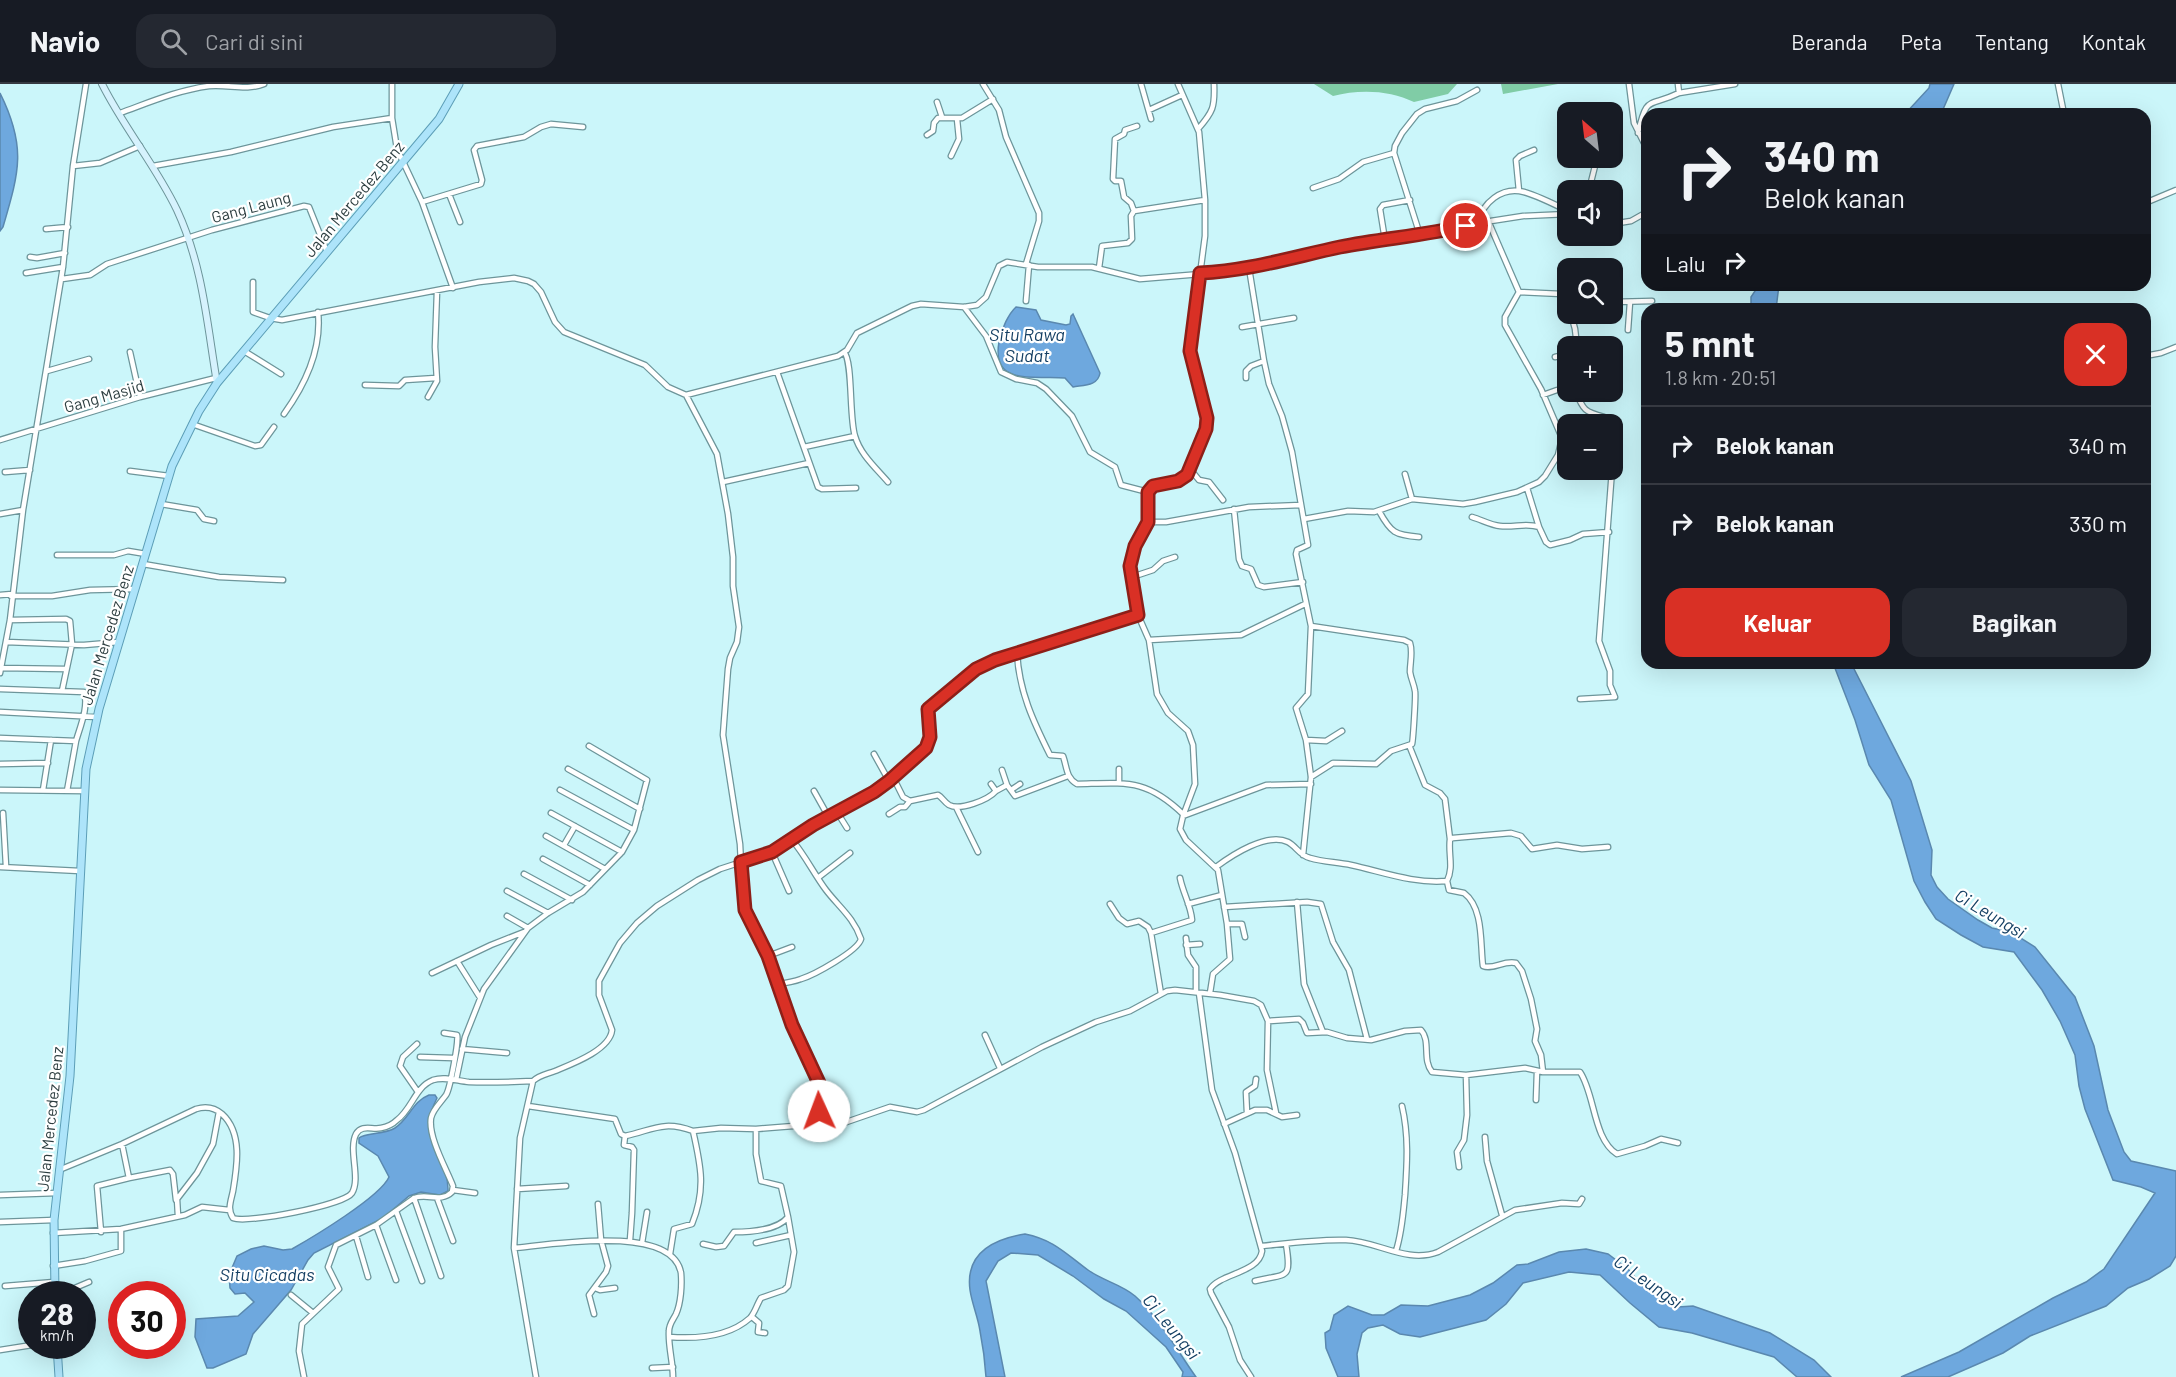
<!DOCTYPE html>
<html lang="id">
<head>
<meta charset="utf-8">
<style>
  :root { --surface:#171b24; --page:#242831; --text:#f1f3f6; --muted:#9ea1a6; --line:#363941; --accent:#d93025 }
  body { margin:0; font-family:Barlow,sans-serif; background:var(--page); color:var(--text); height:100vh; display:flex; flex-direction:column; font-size:22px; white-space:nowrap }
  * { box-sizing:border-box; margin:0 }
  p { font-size:20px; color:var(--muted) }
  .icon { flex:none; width:33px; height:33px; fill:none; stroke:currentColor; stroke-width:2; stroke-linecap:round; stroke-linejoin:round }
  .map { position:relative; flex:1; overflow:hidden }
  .panel { position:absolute; left:1641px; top:219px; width:510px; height:366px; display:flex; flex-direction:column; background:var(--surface); border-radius:18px; box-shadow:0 6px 24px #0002 }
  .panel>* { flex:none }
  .top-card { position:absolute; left:1641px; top:24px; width:510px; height:183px; border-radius:18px; box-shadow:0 6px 24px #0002; background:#171b24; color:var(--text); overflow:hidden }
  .needle { width:39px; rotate:332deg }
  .controls { position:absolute; left:1557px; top:18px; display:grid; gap:12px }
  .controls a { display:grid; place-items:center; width:66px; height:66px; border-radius:12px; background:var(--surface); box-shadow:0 6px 24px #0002; font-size:30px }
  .speed { position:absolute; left:18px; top:1197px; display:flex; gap:12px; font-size:30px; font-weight:700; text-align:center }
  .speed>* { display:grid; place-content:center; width:78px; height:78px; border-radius:50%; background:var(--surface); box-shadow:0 6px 24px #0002; line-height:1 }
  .speed small { font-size:15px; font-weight:400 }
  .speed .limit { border:9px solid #d22; background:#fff; color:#111 }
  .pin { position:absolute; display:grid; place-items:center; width:51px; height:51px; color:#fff; margin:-26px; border:3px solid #fff; border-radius:50%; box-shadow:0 2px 6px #0007 }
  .me { position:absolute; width:66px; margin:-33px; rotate:358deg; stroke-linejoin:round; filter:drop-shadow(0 0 4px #0008) }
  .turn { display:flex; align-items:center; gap:21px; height:126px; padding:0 24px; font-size:27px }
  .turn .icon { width:78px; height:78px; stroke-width:2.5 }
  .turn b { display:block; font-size:42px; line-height:51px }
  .then { display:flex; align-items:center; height:57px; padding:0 24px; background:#0003; gap:12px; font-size:22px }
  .round { display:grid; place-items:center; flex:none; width:63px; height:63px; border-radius:18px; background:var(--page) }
  .headline { display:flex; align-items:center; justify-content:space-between; height:102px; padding:0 24px }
  h1 { font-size:36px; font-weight:700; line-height:45px }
  .button { display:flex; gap:12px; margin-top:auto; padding:12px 24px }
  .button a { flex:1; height:69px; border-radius:18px; background:var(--accent); color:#fff; font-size:24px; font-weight:700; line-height:69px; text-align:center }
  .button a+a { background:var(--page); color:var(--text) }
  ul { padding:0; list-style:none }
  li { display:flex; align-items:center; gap:18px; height:78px; padding:0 24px; border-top:2px solid var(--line) }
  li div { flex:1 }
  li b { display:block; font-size:22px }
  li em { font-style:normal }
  header { display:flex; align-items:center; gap:36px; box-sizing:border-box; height:84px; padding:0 30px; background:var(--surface); border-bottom:2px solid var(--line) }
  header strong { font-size:28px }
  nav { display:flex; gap:33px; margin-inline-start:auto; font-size:21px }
  .search { width:420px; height:54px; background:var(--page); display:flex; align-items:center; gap:15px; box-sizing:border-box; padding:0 21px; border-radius:18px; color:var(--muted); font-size:22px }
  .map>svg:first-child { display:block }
  .green { fill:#80cca6 }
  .water { fill:#6ea8de; stroke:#5a88af; stroke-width:1.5 }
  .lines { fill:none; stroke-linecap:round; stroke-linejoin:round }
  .street-casing { stroke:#6d959a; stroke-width:7 }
  .secondary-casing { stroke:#6d959a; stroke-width:8 }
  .primary-casing { stroke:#5c9eb7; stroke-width:9 }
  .street { stroke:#fff; stroke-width:4.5 }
  .secondary { stroke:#d6f2fd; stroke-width:6 }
  .primary { stroke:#ade4fa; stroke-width:7 }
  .route-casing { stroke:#8d1f18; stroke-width:15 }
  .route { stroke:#d93025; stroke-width:10 }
  .labels { text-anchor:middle; stroke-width:4.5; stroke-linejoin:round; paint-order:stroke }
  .street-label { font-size:16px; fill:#2d3e40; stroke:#fff }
  .water-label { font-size:18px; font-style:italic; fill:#154064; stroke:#fff }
</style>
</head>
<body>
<header>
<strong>Navio</strong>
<div class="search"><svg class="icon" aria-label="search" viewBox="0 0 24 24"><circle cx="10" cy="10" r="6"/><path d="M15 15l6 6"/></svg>Cari di sini</div>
<nav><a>Beranda</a><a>Peta</a><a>Tentang</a><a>Kontak</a></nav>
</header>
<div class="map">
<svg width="2176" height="1293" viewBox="0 0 2176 1293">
  <rect width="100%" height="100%" fill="#cbf6fa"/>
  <!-- green -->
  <path class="green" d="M1314,0H1457L1448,10L1414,18C1390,6 1359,5 1333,12Z
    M1501,0H1558L1503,10Z"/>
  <!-- water -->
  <path class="water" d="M1930,0H1954L1941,30H1905L1929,4Z
    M0,9C27,63 19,88 3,143L0,147Z
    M1759,201H1779L1776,225H1751V213Z
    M1016,223L1036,226L1041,236L1066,241L1070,240L1071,232L1073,230L1100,289C1098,302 1084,301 1073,303L1065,294C1048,292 1027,296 1012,290C986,281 1002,236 1016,223Z
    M1833,579H1851L1911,697L1932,766L1931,791L1937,803L1948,815L1978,836L1992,844L2011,848L2035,863L2075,913L2094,962L2108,1026L2124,1068L2131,1077L2176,1087V1172L2170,1182L2149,1195L2128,1204L2106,1222L2030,1252L2003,1269L1948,1293H1901L1959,1268L2053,1214L2086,1198L2104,1185L2155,1109L2141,1103L2113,1096L2085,1025L2079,1002L2075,971L2060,937L2042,906L2014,868L1983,863L1961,851L1936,835L1925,818L1914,797L1891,716L1869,681L1855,636Z
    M429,1011H435L437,1014C414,1059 449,1070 448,1107L440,1111L421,1108L409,1112L383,1134L314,1169L308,1176L291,1206L253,1250L246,1270L213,1284H207L195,1253L196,1235L238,1232L254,1218L245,1209L235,1210L230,1204L229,1191L237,1172L251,1165L264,1162L283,1166L292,1165C313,1153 380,1113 389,1093L378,1072L359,1059V1054C366,1048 384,1051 395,1044C409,1035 413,1017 429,1011Z
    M1025,1150C1054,1156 1065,1169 1088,1186C1103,1197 1121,1200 1135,1212C1159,1233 1178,1268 1196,1293H1182L1183,1288L1166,1263L1126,1227L1104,1215L1073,1192L1038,1171L1011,1169L998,1177L986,1197L1005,1293H986C985,1277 983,1262 980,1247C978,1233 972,1220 970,1206C965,1169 994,1155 1025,1150Z
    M1586,1165L1608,1170L1628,1185L1641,1200L1678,1223L1693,1222L1770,1249L1814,1276L1831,1293H1797L1774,1273L1692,1249L1659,1243L1630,1219L1600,1191L1569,1188L1523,1199L1506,1220L1486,1236L1420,1253L1400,1250L1383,1241L1368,1244L1362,1249L1357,1270L1359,1293H1338L1326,1264L1325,1249L1330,1246L1334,1231L1348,1222L1372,1231H1384L1401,1221L1428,1222L1470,1211L1493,1199L1517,1181L1528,1180L1559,1168Z"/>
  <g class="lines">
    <!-- street casing -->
    <g class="street-casing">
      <path id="street" d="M392,0V34L397,65L422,118L453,204
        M983,0L999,26L1006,53L1039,129V137L1026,180
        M1141,0L1151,35
        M1178,0L1199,48L1205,116V152L1190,267L1207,337L1201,359L1187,391L1178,397L1153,403L1149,406L1148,438L1133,469L1130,482L1132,493L1138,531L1149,556L1157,610L1168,629L1188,647L1193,661L1195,700L1183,732L1180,745L1186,756L1218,786L1227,840L1230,875L1213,890L1210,909
        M1629,0L1634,39L1647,65
        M2058,0L2064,30
        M1679,9L1735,0
        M937,18L942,33
        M1149,26L1182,11
        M120,29C148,19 178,6 209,2C227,0 247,7 264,0
        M1198,45C1213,28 1215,23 1214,0
        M1638,49C1647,10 1648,24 1679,9L1678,0
        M927,51L933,47L934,39L938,34H962L993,15
        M951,72L959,55L957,35
        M73,82L100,79L140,62
        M153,82L231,68L333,43L392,34
        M1313,104L1339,95L1363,78L1394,69
        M1589,106L1595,82
        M1519,107L1516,76L1520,72L1534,66
        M449,110L460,138
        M422,118L481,100L482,96L474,66L477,62L524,53L541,43L551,40L583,43
        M2145,119L2176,106
        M1134,127L1131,119L1124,113L1121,97H1115L1113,95L1115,55L1124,50L1125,46L1137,42
        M1478,139L1523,132L1568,130
        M1612,140L1631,137L1647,128
        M46,145L68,143
        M1420,151L1394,69L1395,62L1402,49L1417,30L1425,25L1457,17L1477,6
        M1385,156L1380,125L1383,121L1410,116
        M30,173L37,174L65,169
        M1099,184L1102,162L1128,159L1132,155L1131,132L1134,127L1205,116
        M1249,184L1264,277L1269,300L1282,332L1292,368L1308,461L1297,466L1296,470L1311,542L1404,556L1410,559C1413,568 1410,578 1410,588C1411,595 1414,600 1415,607C1416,611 1413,657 1412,660L1391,667L1376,680L1333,679L1311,693
        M26,189L63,183
        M62,195L90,191L107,180L212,146L304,122L309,123L327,168
        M253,198V228L270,234L282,236L479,198L514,194L528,197L534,200L541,208L555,238L564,248L645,281L668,303L686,311L838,272L847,266L857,249L912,222L921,220L964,223L977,221L986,213L999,182L1007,178L1038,183H1092L1140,195L1225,188L1343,162L1420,151L1478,139C1482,119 1502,102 1524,108C1538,112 1554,120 1568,127
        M1519,208L1562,210L1568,220
        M1026,217L1029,181
        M1612,218L1652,217
        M964,223L986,252L1001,288L1016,295L1037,299L1046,305L1072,332L1090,368L1115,383L1121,401L1148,408
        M1571,230L1575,245L1577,262
        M1242,243L1294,234
        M1628,246L1630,218
        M244,267L281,290
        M130,268L140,313
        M844,268C853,277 849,334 855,352C860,370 876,384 888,398
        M2145,272L2161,269L2176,263
        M1555,273L1568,270
        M47,287L89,275
        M777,288L818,403L822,405L856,404
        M1246,294V287L1251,282L1264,277
        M365,301L399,302L405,296L436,294
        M1576,308C1583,326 1585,328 1604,333L1609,340
        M686,311L717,370L728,430L733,473V502L739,543L737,558L730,574L728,585L723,651L740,760L743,820L768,872L792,941L819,999L820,1012L819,1040L828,1042H835L890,1023L917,1028L924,1026L1042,963L1096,938L1130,927L1167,907L1175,906L1220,911L1254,917L1261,921L1268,937L1267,986L1276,1029
        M1543,311L1557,306
        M428,313L437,297L435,263L437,207
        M284,330C305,301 322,266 318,228
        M192,340L255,362L261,361L274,343
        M0,356L140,313L216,294
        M804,363L855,352
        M1190,385L1199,396L1209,398L1223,416
        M130,387L169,392
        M5,388L30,386
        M1405,390L1412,415
        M723,398L809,379
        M1527,404L1539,443
        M161,420L197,426L204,435L214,437
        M1234,425L1239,475L1242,482L1251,485L1258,501L1264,503L1303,498
        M1379,427C1391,449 1395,451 1419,453
        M0,430L23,426
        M1472,433C1482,436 1491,441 1500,442C1514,444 1526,438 1539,443L1546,458L1550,461L1570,456L1583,450L1609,448
        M1304,435L1348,427L1374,428L1412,415L1463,420L1475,418L1517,408L1539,398L1545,392L1558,371L1562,354L1541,305L1505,241V233L1519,208L1489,139
        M1148,438H1166L1249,423L1301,421
        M57,471H114L128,467L146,470
        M143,480L219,493L283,496
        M1132,493L1153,486L1163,477L1175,473
        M0,511L12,510
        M11,512H52L90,506L135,505
        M10,536L66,535L70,537L72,560L62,607
        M1149,556L1241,551L1305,520
        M6,558L84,561L119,558
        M1017,569C1019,607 1033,637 1050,671L1063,672C1067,683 1066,694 1077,700C1126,699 1146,694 1184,731
        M1,584L66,585
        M0,589L10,536L23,426L63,183L73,82L86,0
        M0,605L84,608C89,622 80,643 76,657
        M1580,615L1615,613L1610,601V587L1599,557L1612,386
        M0,628L97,633
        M0,654L76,657L67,707
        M1306,656L1326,657L1342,647
        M1409,661L1425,701L1440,709L1445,715L1450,755
        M874,670L889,697
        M0,680L48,679
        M568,685L640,725
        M1002,686L1007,701L1015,712L1068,692
        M893,693L903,713L910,717L938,711C942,713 944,718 949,721C960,727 988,716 996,707
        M1119,699V685
        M991,700L996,707L1007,701
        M0,706L84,707
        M43,706L51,656
        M560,706L634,746
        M1011,706L1020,700
        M814,707L828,732
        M956,723L978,768
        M837,728L847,744
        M3,729L6,782
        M551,729L622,768
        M889,730L900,723H905L910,717
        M1183,732L1266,701L1311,700
        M546,752L605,785
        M564,761L575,742
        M772,768L789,807
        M1303,771L1311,693L1306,656L1296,624L1308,610L1311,542
        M543,775L590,801
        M0,783L80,787
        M1216,783C1232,771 1267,748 1288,758C1296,762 1300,772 1310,774C1323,778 1337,778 1351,781C1383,788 1414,800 1447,797C1454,783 1448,770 1450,755L1453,754L1511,749L1521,752L1532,765L1557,761L1582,765L1608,763
        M524,790L572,816
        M819,793L850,769
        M1447,797L1449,806L1464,809C1484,824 1480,860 1483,882C1493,886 1504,876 1516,879L1522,887L1531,915L1537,945L1535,957L1541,971L1543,988
        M507,807L548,829
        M1297,818L1304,900L1323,948
        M1110,820L1119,834L1127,840L1139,837L1148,843L1151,849L1161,910
        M1188,820L1222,811
        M1224,823L1307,818L1321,820L1333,858L1349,886L1367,955
        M507,832L528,844
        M1227,840H1242L1245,853
        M1151,849L1192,836C1191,822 1183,809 1180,794
        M1186,854L1188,871L1196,883V908
        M1186,861L1200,860
        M768,872L792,863
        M457,877L479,912
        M432,889L491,861L524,848
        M777,900C786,899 793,898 801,895C814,891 858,867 861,855C854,834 839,823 826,806C814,790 805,771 792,756
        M1199,909L1212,1006L1235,1069L1262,1167C1259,1189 1221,1189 1210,1205L1211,1209L1229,1243L1240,1276L1251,1293
        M1268,937L1299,935L1303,939L1307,949L1327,948L1347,954L1371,956L1405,947L1421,946C1431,957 1422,976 1432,988L1466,991L1525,984L1543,988H1580C1595,1010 1593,1055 1617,1070L1645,1062L1661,1055L1678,1059
        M985,951L1000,984
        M417,960L403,973L400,982L418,1008
        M462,965L507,969
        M420,973L453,974
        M456,996L465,953L484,905L528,844L548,829L583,808L622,768L634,746L647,696L589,662
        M533,997L520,1054L514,1164L536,1293
        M1536,1016L1537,987
        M528,1022L615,1035L621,1050L625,1052L624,1061L632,1063L634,1066L632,1129L630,1156
        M1247,1029L1246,1008L1255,1002L1256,995
        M1224,1040L1255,1026H1267L1282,1033L1297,1031
        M693,1047L721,1044L756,1045L819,1040
        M625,1052C653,1046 663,1036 693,1047C701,1082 706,1106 692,1140L674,1145L670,1170
        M1485,1053L1487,1077L1502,1131
        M122,1060L129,1094L170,1086L173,1090L176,1116
        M1459,1083L1457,1068L1464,1056L1467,1031L1466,991
        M59,1086L122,1060L196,1025C206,1022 214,1023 222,1030C243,1049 237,1083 233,1107C231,1117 227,1125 233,1134C247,1140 344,1121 352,1109C361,1094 348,1066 356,1050C362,1040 372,1046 381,1044C387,1043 393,1040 397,1036C412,1025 415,1003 433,996C445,992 457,997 469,998C491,999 512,998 533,997C539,991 547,990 555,987C572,980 610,966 612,946L599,911V897L620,859L637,839L657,822L698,796L720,785L772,768L813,741L882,702L926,664L930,653L929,625L976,585L995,576L1138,531
        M517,1105L566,1102
        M453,1106L475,1109
        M0,1111L57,1109
        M414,1114L441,1192
        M437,1114L453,1157
        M396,1127L422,1197
        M178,1132L177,1115L197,1089L213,1060L219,1028
        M0,1138L54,1136
        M376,1141L396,1196
        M101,1148L97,1102L129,1094
        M53,1149L121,1145L185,1131L202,1123L229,1126
        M356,1152L368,1193
        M642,1159L647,1128
        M756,1159L791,1151
        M703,1160L716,1163L724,1162L734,1148C750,1148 778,1146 788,1133L781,1102L761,1097L756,1070V1045
        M1262,1162C1290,1159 1318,1155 1346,1156C1377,1157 1407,1180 1438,1168L1515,1126L1562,1119L1579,1120L1582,1115
        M514,1164C548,1161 672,1139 681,1189C682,1201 681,1219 676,1230C673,1236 669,1240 669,1247C668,1262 673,1278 673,1293
        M1396,1167C1402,1148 1403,1131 1405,1111C1407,1080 1409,1052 1402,1022
        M53,1182L85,1177L121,1167V1145
        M1255,1197C1287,1189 1292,1197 1286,1160
        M5,1202L54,1198
        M595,1204L600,1206L615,1204
        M55,1209L70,1206L89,1198
        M291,1211L313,1229
        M594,1230L589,1211L606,1188L608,1182L601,1156L598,1120
        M25,1231H32
        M752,1233L759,1239L758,1248L765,1249
        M669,1253C696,1255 729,1253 750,1234C755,1229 757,1220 761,1214L784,1206L788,1202L794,1168L788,1133
        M0,1266L32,1261
        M652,1284L673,1283
        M304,1293L299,1267L302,1240L339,1205L328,1183L336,1161L376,1141L414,1114C427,1109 441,1119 452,1108L453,1102C446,1084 428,1053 431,1034C433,1025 441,1018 446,1011C450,1005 459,957 457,951L444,949"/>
    </g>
    <!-- secondary casing -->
    <g class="secondary-casing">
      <path id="secondary" d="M102,0C124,44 156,82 177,126C203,182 207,240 217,299"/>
    </g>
    <!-- primary casing -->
    <g class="primary-casing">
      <path id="primary" d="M55,1210L54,1136L70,992L86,685L99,625L172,382L199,327L217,299L439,35L459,0
        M57,1262L59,1293"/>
    </g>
    <!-- street -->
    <use href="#street" class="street"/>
    <!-- secondary -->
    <use href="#secondary" class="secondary"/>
    <!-- primary -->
    <use href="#primary" class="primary"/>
  </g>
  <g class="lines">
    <!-- route casing -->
    <g class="route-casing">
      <path id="route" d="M819,1027L820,1012L819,999L792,941L768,872L745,826L741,778L772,768L813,741L874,708L889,697L926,664L930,653L928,625L976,585L995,576L1138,531L1130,482L1135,462L1148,438V408L1153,402L1178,397L1187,391L1206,345L1207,334L1190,267L1200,189C1248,187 1293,173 1340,163C1382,155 1425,151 1466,142"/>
    </g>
    <!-- route -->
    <use href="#route" class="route"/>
  </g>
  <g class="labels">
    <!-- street labels -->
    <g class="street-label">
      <text transform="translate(354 115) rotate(-50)" y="6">Jalan Mercedez Benz</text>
      <text transform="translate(251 123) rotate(-15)" y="6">Gang Laung</text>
      <text transform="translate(104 312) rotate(-16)" y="6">Gang Masjid</text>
      <text transform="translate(107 551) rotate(-73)" y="6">Jalan Mercedez Benz</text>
      <text transform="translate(50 1035) rotate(-84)" y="6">Jalan Mercedez Benz</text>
    </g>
    <!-- water labels -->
    <g class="water-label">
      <text x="1027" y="257">Situ Rawa<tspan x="1027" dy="21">Sudat</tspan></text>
      <text transform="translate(1990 830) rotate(31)" y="6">Ci Leungsi</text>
      <text x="267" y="1197">Situ Cicadas</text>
      <text transform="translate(1648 1198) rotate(35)" y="6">Ci Leungsi</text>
      <text transform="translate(1171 1243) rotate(51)" y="6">Ci Leungsi</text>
    </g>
  </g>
</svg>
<div class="controls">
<a><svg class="needle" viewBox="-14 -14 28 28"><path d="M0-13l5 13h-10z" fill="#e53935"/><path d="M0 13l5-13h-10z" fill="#9ea1a6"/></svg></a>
<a><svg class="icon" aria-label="sound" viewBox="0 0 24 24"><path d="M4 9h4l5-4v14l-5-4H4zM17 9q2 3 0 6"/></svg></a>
<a><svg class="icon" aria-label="search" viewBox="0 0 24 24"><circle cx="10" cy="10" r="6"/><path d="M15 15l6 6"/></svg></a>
<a>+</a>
<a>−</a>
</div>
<div class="speed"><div>28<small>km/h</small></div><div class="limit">30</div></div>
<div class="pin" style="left:1466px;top:142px;background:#d93025"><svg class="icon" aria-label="arrive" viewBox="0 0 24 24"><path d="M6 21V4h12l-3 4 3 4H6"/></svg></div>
<svg class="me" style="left:819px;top:1027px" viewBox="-20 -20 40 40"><circle r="19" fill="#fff"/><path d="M0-13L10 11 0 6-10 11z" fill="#d93025"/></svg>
<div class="top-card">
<div class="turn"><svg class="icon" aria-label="right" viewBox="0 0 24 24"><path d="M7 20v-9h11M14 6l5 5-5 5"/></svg><div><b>340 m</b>Belok kanan</div></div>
<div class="then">Lalu<svg class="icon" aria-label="right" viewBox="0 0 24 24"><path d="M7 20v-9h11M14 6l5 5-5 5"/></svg></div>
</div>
<section class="panel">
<div class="headline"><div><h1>5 mnt</h1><p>1.8 km · 20:51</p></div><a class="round" style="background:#d93025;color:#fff"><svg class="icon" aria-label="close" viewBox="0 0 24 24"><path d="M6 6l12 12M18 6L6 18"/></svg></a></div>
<ul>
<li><svg class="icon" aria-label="right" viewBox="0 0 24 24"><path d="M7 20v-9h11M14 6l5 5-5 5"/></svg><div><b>Belok kanan</b></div><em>340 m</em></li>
<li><svg class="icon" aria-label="right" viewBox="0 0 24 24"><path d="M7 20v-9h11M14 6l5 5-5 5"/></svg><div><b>Belok kanan</b></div><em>330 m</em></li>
</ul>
<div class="button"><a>Keluar</a><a>Bagikan</a></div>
</section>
</div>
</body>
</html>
